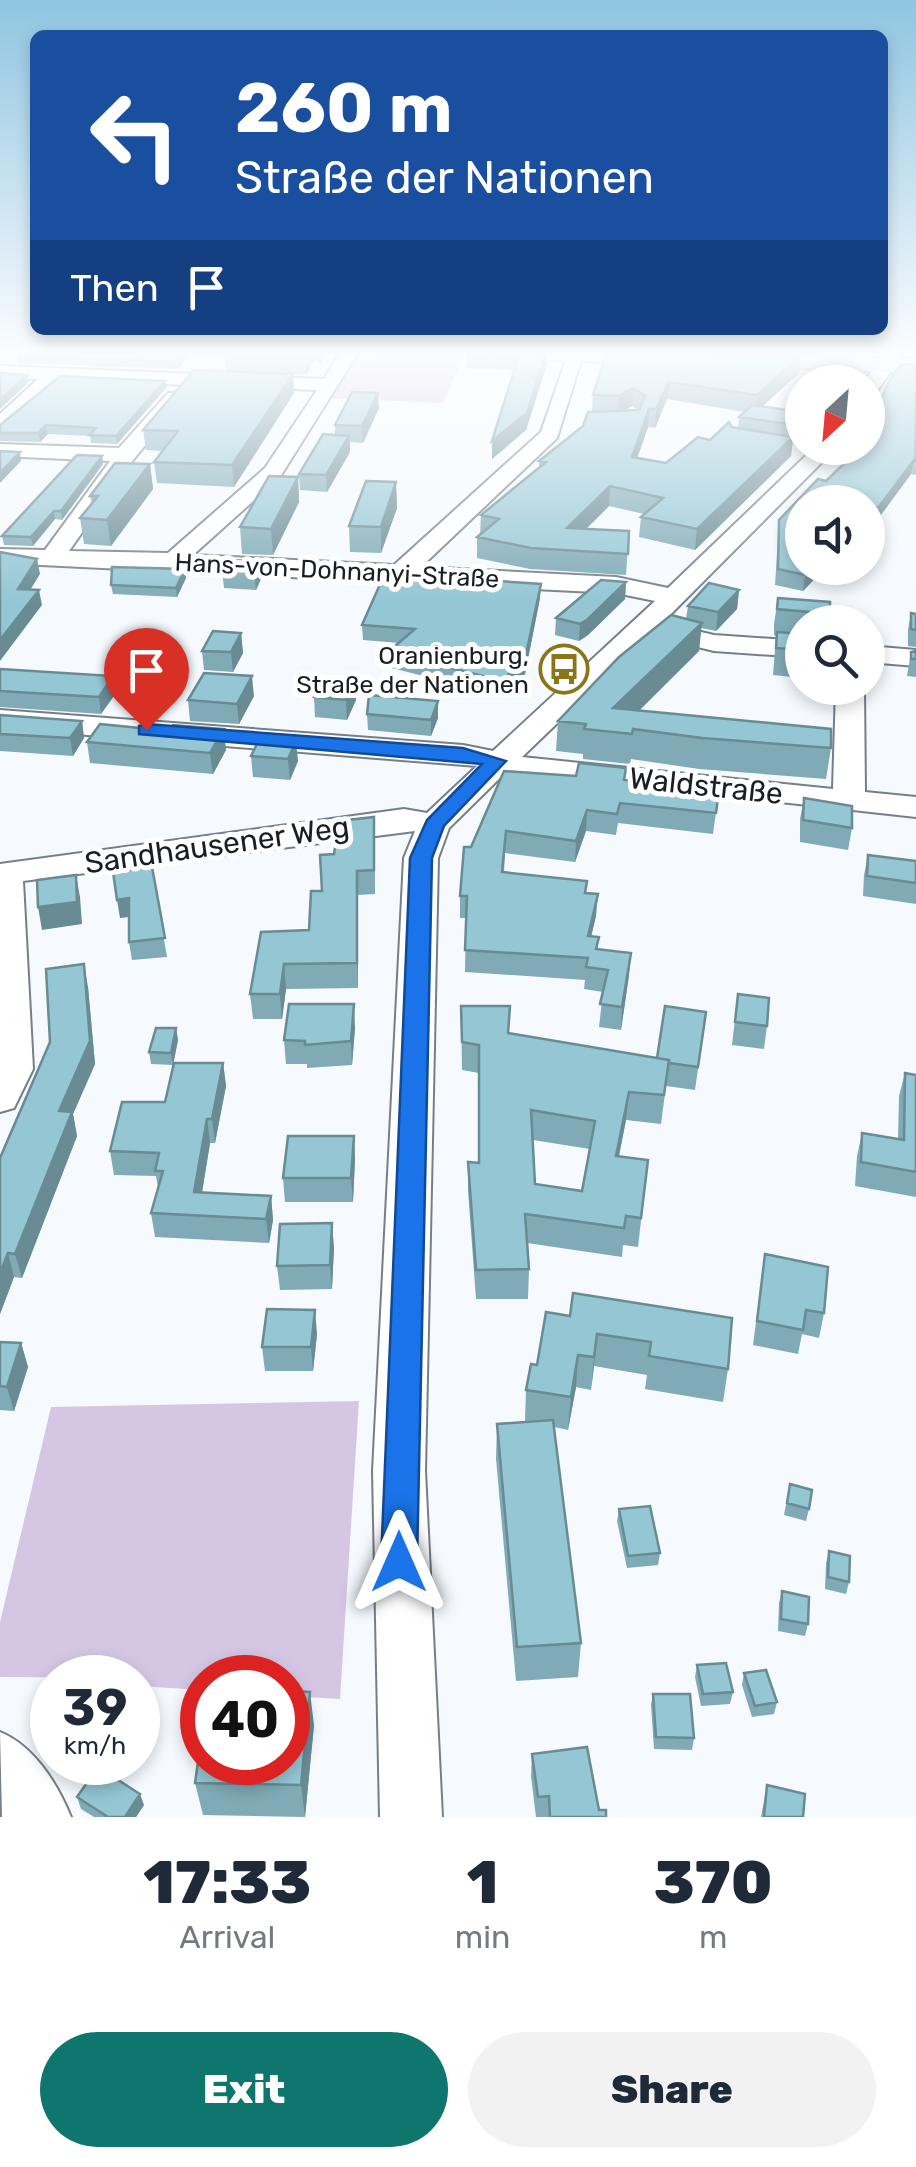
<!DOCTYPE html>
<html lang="en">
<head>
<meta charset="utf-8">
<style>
  :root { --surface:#fff; --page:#f2f2f3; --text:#1f2937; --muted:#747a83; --accent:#0f766e }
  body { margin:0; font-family:Rubik,sans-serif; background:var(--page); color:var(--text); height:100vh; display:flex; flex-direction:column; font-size:38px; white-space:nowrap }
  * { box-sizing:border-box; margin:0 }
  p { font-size:32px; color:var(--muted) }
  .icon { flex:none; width:55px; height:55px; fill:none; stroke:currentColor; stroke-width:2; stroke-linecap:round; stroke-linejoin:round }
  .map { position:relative; height:1817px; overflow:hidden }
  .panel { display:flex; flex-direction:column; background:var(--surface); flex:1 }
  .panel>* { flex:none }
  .banner { position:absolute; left:30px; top:30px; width:858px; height:305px; border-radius:15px; box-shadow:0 5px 15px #0003; background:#1a4fa0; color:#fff; overflow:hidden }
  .needle { width:65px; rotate:206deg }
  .fabs { position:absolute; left:785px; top:365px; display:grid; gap:20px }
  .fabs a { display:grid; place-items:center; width:100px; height:100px; border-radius:50%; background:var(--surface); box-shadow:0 5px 15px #0003; font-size:50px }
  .speed { position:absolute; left:30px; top:1655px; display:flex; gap:20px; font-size:50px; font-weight:700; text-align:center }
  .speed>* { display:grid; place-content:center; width:130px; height:130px; border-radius:50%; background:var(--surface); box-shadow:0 5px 15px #0003; line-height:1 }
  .speed small { font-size:25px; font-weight:400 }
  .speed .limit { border:15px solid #d22; background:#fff; color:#111 }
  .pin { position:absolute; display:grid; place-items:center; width:85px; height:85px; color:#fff; margin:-102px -42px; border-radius:50% 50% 50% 0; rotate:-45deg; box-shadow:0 0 10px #0007 }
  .pin .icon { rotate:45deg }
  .me { position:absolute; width:110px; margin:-55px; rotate:0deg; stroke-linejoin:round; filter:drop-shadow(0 0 8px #0008) }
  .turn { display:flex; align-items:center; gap:35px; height:210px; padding:0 40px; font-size:45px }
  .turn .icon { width:130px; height:130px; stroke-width:2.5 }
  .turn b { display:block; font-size:70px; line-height:85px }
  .then { display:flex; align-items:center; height:95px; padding:0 40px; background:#0003; gap:20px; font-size:38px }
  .eta { display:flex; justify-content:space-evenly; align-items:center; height:170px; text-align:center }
  .eta b { font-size:60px; font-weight:800; line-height:70px }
  .cta { display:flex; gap:20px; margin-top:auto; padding:20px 40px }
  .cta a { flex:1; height:115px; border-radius:60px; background:var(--accent); color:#fff; font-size:40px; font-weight:800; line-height:115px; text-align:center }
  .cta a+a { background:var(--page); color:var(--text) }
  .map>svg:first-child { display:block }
  .green { fill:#d5c7e4 }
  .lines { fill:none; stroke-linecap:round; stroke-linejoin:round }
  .minor-casing { stroke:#767f88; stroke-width:4 }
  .major-casing { stroke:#8b91a9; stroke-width:4 }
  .minor { fill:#fff; fill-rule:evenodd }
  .major { fill:#dee2f7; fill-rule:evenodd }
  .wall { fill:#7faab6; fill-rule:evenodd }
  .shaded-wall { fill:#688b94 }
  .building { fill:#94c6d4; stroke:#688b94; stroke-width:2.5; fill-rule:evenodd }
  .route { fill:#1a73e8; stroke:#114b97; stroke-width:2.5 }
  .labels { text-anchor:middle; stroke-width:10; stroke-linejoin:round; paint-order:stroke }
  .far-street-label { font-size:25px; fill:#1b1f22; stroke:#fff }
  .far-poi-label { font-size:25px; fill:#1b1f22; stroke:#fff; text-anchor:end }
  .street-label { font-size:30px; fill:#1b1f22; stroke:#fff }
</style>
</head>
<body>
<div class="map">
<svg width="916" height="1817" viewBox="0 0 916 1817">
  <rect width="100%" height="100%" fill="#f6fafe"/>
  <!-- green -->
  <path class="green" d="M347,355L462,359L443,403L324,398Z
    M359,1401L340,1699L288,1696V1678H202V1690L138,1686V1678L0,1677V1622L51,1407Z"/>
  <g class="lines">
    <!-- minor casing -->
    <g class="minor-casing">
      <path id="minor" d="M341,351H359L280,477L193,555L394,565L541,432L568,354L584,351L557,438L421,567L616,577L668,588L814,448H836L662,623L714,635L802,641V657L714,651L649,635L522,757L833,789L836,688H864L865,792L916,797V817L506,772L449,828L438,858L425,1471L442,1817H380L373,1471L404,858L415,831L23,881L33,1069L14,1108L0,1112V864L404,809L427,813L477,766L0,728V710L463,745L493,751L655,601L616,593L0,563V549L45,550L110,461L0,456V444L119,448L168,393H182V401L133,460L69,551L168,553L265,468L317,390L60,380L0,431V414L38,379L0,378V366L324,379Z
        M887,351H905L875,394L868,396V382H864Z
        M868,646L916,650V666L868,662Z
        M0,1732C34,1746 57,1783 71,1817H2Z"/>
    </g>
    <!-- major casing -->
    <g class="major-casing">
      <path id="major" d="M480,351H667L676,357L664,364L492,358Z
        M738,353L916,359V373L730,365V355Z"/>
    </g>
    <!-- minor -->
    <use href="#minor" class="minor"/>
    <!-- major -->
    <use href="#major" class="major"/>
  </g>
  <!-- wall -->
  <path class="wall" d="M0,351H194L178,369L18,363L17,356L19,354L0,353Z
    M228,351H329L320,364L315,360L306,374H293L294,393L234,487L157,483L154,462L162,451L146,450L143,430L226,371L224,355Z
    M467,351H547V364L526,430L492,459L514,370L466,368Z
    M607,351L799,373L762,406L802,412V440L793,439L791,456L695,550L639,537L641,517L644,514L609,506L586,529L629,531L626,575L530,569L477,558V537L480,534L481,515L539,468V461L583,426L592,412L593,395ZM667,399L745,412L739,417L738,428L732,427L666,463L637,458L648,427L655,428ZM632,406L638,410L623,411Z
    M916,364V475L911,474L875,523L869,522L868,523V502L825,568L803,591L775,585L779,520L868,448Z
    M166,388L117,444L91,443L90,436L48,434L40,442L0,441V425Z
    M379,408L363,443L350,442V452L327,492L300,490L299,474L335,435V425Z
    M102,456L103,464L62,520L55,519L33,546L4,545L2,536Z
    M150,464L153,489L111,546L84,544L80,518L92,504L90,496Z
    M298,477L299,502L273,555L242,554L240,527Z
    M396,482L397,508L381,553L350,552L349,526Z
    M259,561L261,579L256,590L224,588L222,570Z
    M185,569L186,578L177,597L113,594L111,585Z
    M626,582L625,599L588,635L579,641L555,635L556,618Z
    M739,590L737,609L716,631L701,628L699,651L639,711L831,748L826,779L699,769L631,759L630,764L583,759V754L556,751L558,721L686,619L688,606Z
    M540,598L525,674L502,696L388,667V652L399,643L363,640L362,625Z
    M778,598L830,622H802V678L773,675L776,636L774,635V624Z
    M911,613L916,614V647L908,646V630Z
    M241,633L243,653L233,672L204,670L202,651Z
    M916,651V677L907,676L911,652Z
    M0,669L113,676L116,693L101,714L0,707Z
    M254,696L239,724L190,721L188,700Z
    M314,697L356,700L347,720L315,717Z
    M367,714L438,718L431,736L368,730Z
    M0,715L82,721L84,738L73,756L0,751Z
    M260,738L298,761L290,780L253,777L251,756Z
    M87,742L226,750L213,774L90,763Z
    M626,781L719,790L713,834L618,823L616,835L586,831L575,862L505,853L504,872L587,893L596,916L591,936L599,949L629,975L621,1030L599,1027L603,992L584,989L585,980L465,972L466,918H460V896L471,847Z
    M804,798L852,828L848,850L800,842V819Z
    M375,840V894L358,895V988L286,989L282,1019H253L250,994L309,930L334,854Z
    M868,855L916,861V904L863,896L864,875Z
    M152,867L167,957L132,960L129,942V917L120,918Z
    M88,987L95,1064L73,1114L77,1136L22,1278L14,1277L0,1314V1158Z
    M738,994L767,1026L764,1049L732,1045Z
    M461,1006H510L509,1033L657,1058L706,1012L695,1090L666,1086L661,1124L626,1120L619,1156L648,1160L638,1247L623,1245L622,1257L527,1243L529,1269L528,1299H476L468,1191V1162L479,1163V1073L462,1070ZM533,1140L590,1149L582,1191L535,1184Z
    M176,1028L178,1040L173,1065L151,1064L149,1052Z
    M355,1028L352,1065L307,1068V1064H286L284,1040Z
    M223,1063L226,1086L215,1143H210L202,1193L271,1196L273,1220L269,1243L155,1237L151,1213L158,1187L156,1176L114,1175L110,1151L165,1102Z
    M905,1073L916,1075V1197L855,1186L857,1156L862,1133L898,1139L899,1096Z
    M354,1136L355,1159L353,1202H285L283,1178Z
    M334,1247L332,1289L280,1290L277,1266Z
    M765,1254L824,1313L819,1338L802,1334L798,1354L753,1345Z
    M573,1293L728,1369L723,1402L645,1389L647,1375L594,1366L591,1390L576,1387L568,1430L554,1427L581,1643L578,1677L516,1681L496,1459L497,1424L525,1422L526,1390L537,1365L570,1316Z
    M317,1334L313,1371H265L262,1347Z
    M0,1342L21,1343L28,1367L14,1411L0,1410Z
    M790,1484L809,1509L806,1521L784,1515Z
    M619,1509L660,1553L658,1565L627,1568L617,1521Z
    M829,1551L849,1582L846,1594L825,1589L826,1563Z
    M782,1591L808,1624L805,1636L778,1631L779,1603Z
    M697,1665L733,1692L730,1704L701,1706L695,1677Z
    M744,1673L777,1702L774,1714L752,1717L742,1685Z
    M653,1694L694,1738L692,1750L654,1749L651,1705Z
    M314,1725L305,1817L203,1815L195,1783Z
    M532,1754L599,1810L606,1817H536L531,1776Z
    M767,1785L803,1817H761Z
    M77,1797L144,1805L136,1817H94L81,1809Z"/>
  <!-- shaded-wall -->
  <path class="shaded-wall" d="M186,351H194L178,369L177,362Z
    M310,351H314L315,360L306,374L305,358Z
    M320,351H329L320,364Z
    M546,351L547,364L526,430L492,459V441Z
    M801,355L799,373L755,413L757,395Z
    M293,374L294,393L234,487L232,465Z
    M27,375L29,382L0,409V400Z
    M165,381L166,388L117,444L116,436Z
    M669,382L667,399L655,428L656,409Z
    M633,388L632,406L618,414L619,396Z
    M378,393L379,408L363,443L362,426Z
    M649,409L648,427L631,476L632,457Z
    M46,425L48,434L40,442L38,433Z
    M349,436L350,452L327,492L326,475Z
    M793,437L791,456L695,550L697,529Z
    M20,452L21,461L0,483V473Z
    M102,456L103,464L62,520L61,511Z
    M914,460L911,474L875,523L878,508Z
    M150,464L153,489L111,546L107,520Z
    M298,477L299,502L273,555L271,529Z
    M396,482L397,508L381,553V527Z
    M610,486L609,506L566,549L567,528Z
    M54,511L55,519L33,546L31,537Z
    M37,559L40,574L21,605L18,589Z
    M259,561L261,579L256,590L254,571Z
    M812,568H825L803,591L805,575Z
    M185,569L186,578L177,597L176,588Z
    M626,582L625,599L588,635L579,641L580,624Z
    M541,584L540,598L525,674L502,696V681Z
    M39,590L42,605L0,661V640Z
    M739,590L737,609L716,631L718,612Z
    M702,623L699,651L617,732L613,708Z
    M241,633L243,653L233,672L231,652Z
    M113,676L116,693L101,714L99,697Z
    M252,676L254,696L239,724L237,704Z
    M355,680L356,700L347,720L346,700Z
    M438,701V718L431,736V720Z
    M82,721L84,738L73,756L70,738Z
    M224,729L226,750L213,774L210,753Z
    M296,741L298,761L290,780L288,759Z
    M587,810L586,831L575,862L576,841Z
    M357,871L358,895V988L357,963Z
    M76,875L80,897L82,924L42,930L38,907Z
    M598,894L596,916L586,958L588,936Z
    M129,898L132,916L120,918L117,900Z
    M631,953L629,975L621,1030L622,1007Z
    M84,964L88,987L95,1064L73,1114L77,1136L22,1278L15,1254L59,1111Z
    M284,964L286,989L282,1019L280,994Z
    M354,1004L355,1028L352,1065L351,1041Z
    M176,1028L178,1040L173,1065L171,1053Z
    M223,1063L226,1086L215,1143L212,1119Z
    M629,1092L626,1120L613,1185L616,1156Z
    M207,1119L210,1143L198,1216L194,1192Z
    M354,1136L355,1159L353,1202L351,1178Z
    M271,1196L273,1220L269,1243L266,1219Z
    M332,1223L334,1247L332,1289L330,1265Z
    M8,1253L14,1277L0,1314V1273Z
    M315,1310L317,1334L313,1371L311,1347Z
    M597,1334L594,1366L591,1390L594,1357Z
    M21,1343L28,1367L14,1411L7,1387Z
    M578,1355L576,1387L568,1430L571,1397Z
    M310,1692L314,1725L305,1817L301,1785Z
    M140,1794L144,1805L136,1817H125Z"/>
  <!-- building -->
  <path class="building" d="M23,351H186L177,362L17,356Z
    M228,351H310L305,358L224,355Z
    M467,351H546L527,413L492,441L519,355L467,352Z
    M607,351H664L801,355L757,395L669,382L656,409H649L632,457L666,463L698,437L710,440L729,422L732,427L793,437L697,529L641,517L663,498L610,486L567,528L629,531L628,554L531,548L477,537L499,519L481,515L546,462L539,461L583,426L588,412L639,410L645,396L633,388L619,396L593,395Z
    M916,364V460H914L878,508L871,506L868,510V502H802V568H812L805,575L778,569L779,520L818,479L826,481L860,448H868V440L869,439H868V425L891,378L901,365Z
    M194,370L293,374L232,465L154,462L178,431L143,430Z
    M0,373L27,375L0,400Z
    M60,376L165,381L116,436L89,435L96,428L46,425L38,433H0V425Z
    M352,392L378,393L362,426L335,425Z
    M752,405L802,412V426L739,417Z
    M323,434L349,436L326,475L299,474Z
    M0,451L20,452L0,473Z
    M77,455L102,456L61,511H54L31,537L2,536Z
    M115,463L150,464L107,520L80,518L98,496H90Z
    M269,476L298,477L271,529L240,527Z
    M366,481L396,482L381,527L349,526Z
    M0,552L37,559L18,589L39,590L0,640Z
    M228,560L259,561L254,571L222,570Z
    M112,567L185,569L176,588L111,585Z
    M385,573L541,584L525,659L502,681L388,652L415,629L362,625Z
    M601,580L626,582L588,619L580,624L556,618Z
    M709,583L739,590L718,612L688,606Z
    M778,598L830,602V622H809V612L777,609Z
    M911,613L916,614V630L911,629Z
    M671,615L702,623L613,708L831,729V748L702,738L633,729L632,734L584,729L586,724L558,721L619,657Z
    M213,631L241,633L231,652L202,651Z
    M777,632L802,634V650L776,648Z
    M916,651V659H911V652Z
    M0,669L113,676L99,697L0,691Z
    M204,673L252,676L237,704L188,700Z
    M324,678L355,680L346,700L314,697Z
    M369,695L438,701L431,720L367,714Z
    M0,715L82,721L70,738L0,734Z
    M100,724L170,731L173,725L224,729L210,753L87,742Z
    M260,738L296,741L288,759L251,756Z
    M579,763L626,768L624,780L719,790L716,813L620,803L617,814L587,810L576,841L506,831L502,872L587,881L585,893L598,894L588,936L599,937L596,949L631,953L622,1007L600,1004L608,970L586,967L588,958L465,950L467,896H460L464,847H471L504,771L576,776Z
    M804,798L852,806V828L803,820Z
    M374,817V870L357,871V963L284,964L280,994H250L261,932L309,930L311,891H322L320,855L334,854L339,821Z
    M868,855L916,861V883L867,876Z
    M152,867L165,938L129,942V898L117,900L113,872Z
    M76,875L77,902L38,907L37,880Z
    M84,964L90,1041L59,1111L72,1112L15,1254L8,1253L0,1273V1158L50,1042L46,969Z
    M738,994L769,998L767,1026L735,1022Z
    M289,1004H354L351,1041L305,1045V1041L284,1040Z
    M461,1006H510L508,1033L669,1060L664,1095L629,1092L616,1156L648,1160L641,1218L626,1216L624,1228L525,1214L529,1269L476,1270L468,1162L479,1163V1045L462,1042ZM531,1110L595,1121L582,1191L535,1184Z
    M665,1006L706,1012L698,1067L669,1063V1060L657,1058Z
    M156,1028H176L171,1053L149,1052Z
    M174,1063H223L212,1119H207L194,1192L271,1196L266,1219L151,1213L163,1171H155L159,1153L110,1151L122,1102H165Z
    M905,1073L916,1075V1172L861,1162L862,1133L904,1140Z
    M288,1136H354L351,1178H283Z
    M332,1223L330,1265L277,1266L280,1224Z
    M765,1254L828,1267L824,1313L806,1310L803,1330L757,1321Z
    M573,1293L732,1318L728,1369L649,1356L651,1342L597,1334L594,1357L578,1355L571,1397L526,1390L531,1364L537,1365L546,1312L570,1316Z
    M267,1309L315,1310L311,1347H262Z
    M0,1342L21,1343L7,1387L0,1386Z
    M553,1420L581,1643L517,1647L497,1424Z
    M790,1484L812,1490L809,1509L787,1503Z
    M650,1506L660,1553L628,1556L619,1509Z
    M829,1551L850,1556L849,1582L828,1577Z
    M782,1591L809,1597L808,1624L781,1619Z
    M726,1663L733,1692L703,1694L697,1665Z
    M766,1670L777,1702L755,1706L744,1673Z
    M288,1691L310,1692L301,1785L195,1783L202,1734V1762H288Z
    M653,1694H690L694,1738L656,1737Z
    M587,1747L599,1810H606V1817H550L549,1796L538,1797L532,1754Z
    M98,1767L140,1794L125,1817H108L77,1797Z
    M767,1785L805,1794L803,1817H764Z"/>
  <!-- sky -->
  <linearGradient id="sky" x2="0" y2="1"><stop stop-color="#8fc5e1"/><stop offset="0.58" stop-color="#fbfdff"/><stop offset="1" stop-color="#fbfdff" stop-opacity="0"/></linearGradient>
  <rect width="916" height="605" fill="url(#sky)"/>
  <!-- route -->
  <path class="route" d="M146,724L463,748L506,761L444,826L432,858L417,1562L412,1574L399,1579L386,1574L381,1562L410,858L427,820L482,764L139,734V726Z"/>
  <!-- icons -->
  <defs>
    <g id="bus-ring" transform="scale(2.5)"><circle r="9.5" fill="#fff" stroke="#8b7519" stroke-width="1.5"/><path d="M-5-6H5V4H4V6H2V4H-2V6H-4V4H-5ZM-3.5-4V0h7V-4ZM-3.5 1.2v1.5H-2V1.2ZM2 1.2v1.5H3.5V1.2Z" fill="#8b7519"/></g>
  </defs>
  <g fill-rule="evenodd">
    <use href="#bus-ring" x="564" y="669"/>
  </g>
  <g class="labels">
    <!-- far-street labels -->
    <g class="far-street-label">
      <text transform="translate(337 570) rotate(3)" y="9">Hans-von-Dohnanyi-Straße</text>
    </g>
    <!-- far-poi labels -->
    <g class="far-poi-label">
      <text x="529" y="664">Oranienburg,<tspan x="529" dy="29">Straße der Nationen</tspan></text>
    </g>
    <!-- street labels -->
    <g class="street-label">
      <text transform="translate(706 786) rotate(6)" y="10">Waldstraße</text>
      <text transform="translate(217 845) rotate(-8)" y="10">Sandhausener Weg</text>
    </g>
  </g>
</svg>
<div class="fabs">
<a><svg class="needle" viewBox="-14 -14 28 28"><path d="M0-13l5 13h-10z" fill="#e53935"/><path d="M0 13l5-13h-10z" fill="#747a83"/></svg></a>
<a><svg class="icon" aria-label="sound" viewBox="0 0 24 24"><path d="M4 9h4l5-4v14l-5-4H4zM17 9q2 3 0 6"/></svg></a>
<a><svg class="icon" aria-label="search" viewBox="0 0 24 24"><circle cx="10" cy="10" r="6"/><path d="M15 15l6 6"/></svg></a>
</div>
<div class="speed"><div>39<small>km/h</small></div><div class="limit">40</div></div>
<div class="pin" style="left:146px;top:730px;background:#d93025"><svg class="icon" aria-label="arrive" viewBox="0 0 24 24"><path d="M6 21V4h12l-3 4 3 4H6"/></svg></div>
<svg class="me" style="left:399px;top:1562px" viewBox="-20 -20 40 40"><path d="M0-17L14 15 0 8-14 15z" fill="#1a73e8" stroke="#fff" stroke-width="4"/></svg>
<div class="banner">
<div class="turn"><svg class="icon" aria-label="left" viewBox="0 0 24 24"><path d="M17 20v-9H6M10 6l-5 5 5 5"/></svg><div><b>260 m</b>Straße der Nationen</div></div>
<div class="then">Then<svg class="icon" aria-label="arrive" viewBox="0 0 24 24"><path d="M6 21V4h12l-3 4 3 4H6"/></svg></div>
</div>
</div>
<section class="panel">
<div class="eta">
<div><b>17:33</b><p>Arrival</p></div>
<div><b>1</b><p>min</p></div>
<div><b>370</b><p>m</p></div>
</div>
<div class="cta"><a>Exit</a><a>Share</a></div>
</section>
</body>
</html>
